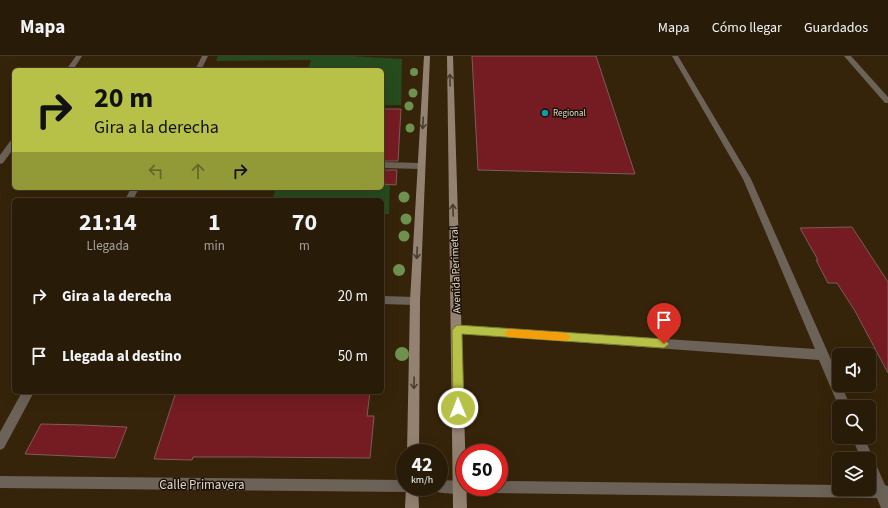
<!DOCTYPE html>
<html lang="es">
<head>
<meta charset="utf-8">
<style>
  :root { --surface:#281b08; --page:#302412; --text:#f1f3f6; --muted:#a5a19c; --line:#443929 }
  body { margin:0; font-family:"Source Sans 3",sans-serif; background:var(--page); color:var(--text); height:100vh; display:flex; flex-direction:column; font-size:15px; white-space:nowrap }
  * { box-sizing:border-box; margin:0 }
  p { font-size:13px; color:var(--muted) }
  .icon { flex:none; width:22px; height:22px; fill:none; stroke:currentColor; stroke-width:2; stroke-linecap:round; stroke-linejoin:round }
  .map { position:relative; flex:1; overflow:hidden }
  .sheet { position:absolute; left:12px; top:142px; width:372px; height:196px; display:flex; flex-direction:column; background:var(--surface); border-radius:6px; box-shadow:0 4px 16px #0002,0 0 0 1px var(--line) }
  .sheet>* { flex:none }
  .banner { position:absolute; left:12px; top:12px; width:372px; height:122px; border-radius:6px; box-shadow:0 4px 16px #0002,0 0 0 1px var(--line); background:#b7c147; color:#111; overflow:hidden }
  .fabs { position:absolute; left:832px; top:292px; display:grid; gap:8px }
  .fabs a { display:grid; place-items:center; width:44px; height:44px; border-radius:6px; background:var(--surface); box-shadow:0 4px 16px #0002,0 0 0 1px var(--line); font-size:20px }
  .speed { position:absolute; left:396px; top:388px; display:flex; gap:8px; font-size:20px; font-weight:700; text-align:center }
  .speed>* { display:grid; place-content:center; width:52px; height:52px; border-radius:50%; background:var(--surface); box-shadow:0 4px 16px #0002,0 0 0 1px var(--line); line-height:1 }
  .speed small { font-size:10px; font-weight:400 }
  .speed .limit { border:6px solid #d22; background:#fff; color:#111 }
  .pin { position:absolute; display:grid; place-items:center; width:34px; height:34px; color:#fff; margin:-41px -17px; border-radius:50% 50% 50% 0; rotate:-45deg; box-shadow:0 0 4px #0007 }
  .pin .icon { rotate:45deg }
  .me { position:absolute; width:44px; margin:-22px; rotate:359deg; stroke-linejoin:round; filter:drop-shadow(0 0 3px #0008) }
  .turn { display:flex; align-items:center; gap:14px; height:84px; padding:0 16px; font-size:18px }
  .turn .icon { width:52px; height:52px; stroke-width:2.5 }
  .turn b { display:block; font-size:28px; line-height:34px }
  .lanes { display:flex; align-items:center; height:38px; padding:0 16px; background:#0003; justify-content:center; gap:20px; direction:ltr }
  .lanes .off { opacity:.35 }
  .eta { display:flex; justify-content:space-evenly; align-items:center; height:68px; text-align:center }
  .eta b { font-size:24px; font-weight:700; line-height:28px }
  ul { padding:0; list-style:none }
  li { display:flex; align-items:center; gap:12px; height:60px; padding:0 16px }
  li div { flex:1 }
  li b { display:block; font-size:15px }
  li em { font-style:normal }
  header { display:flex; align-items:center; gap:24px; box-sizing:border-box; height:56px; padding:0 20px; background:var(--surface); border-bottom:1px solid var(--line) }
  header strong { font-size:19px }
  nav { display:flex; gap:22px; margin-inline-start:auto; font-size:14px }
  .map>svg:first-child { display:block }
  .green { fill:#264c1d }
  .building { fill:#741c22; stroke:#7f5b5a }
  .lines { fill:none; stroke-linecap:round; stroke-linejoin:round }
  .minor { fill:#6d6257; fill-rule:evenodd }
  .secondary { fill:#938271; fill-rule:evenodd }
  .tree { fill:#6e9150 }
  .oneway { stroke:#493d30 }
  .route { fill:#b7c147; stroke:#777d2e }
  .slow { fill:#f59e0b }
  .culture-dot { fill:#0f9aa8; stroke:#170f05; stroke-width:1.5 }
  .labels { text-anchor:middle; stroke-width:3; stroke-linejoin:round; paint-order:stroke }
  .far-poi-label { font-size:9px; fill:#e3d7c8; stroke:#170f05; text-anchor:start }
  .street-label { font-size:11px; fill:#e3d7c8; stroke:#170f05 }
  .near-street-label { font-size:13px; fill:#e3d7c8; stroke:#170f05 }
</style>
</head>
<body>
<header>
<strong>Mapa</strong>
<nav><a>Mapa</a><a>Cómo llegar</a><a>Guardados</a></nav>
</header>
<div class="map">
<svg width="888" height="452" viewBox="0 0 888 452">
  <rect width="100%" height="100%" fill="#36240a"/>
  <!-- green -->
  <path class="green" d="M218,0H350L402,3L401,49H382V14H308L311,4L216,5Z
    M382,121H390L389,158H382V144H272L276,132H382Z"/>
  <!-- building -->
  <path class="building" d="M472,0H596L635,118L478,114Z
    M382,53H401L398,105H382Z
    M382,114H397L396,129L382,128Z
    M852,171L888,226V317L855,255L837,227H828L816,204H818L800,172Z
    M176,336H281L280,338H330V336H370L367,360H374L370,402L249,401H193L192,404L154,403Z
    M41,368L82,369L127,371L115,402L25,398Z"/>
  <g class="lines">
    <!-- minor -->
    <path class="minor" d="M76,0H82L73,14H66Z
      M202,0H208L201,14H195Z
      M672,0H678L751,123L829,299L839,324V329H841L851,351H839L819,304L453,277L452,274L453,271L457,269L815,293L743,123Z
      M844,0H851L888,41V47H885Z
      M14,83V92L3,107L0,108V99L11,84Z
      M382,106L421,107L425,110L421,113L382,112Z
      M131,132H139L133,144H125Z
      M382,240L415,241L419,242L420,245L419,248L415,249L382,248Z
      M22,336H34L4,392L0,394V376Z
      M852,381H864L885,429L888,430V452H881L877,442L489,437L484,436L483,431H499V425L839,429V433H869V429H872L869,422V403H861Z
      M0,420L405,424V431H411L410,435L405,436L0,432Z
      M439,424L465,425V431H471L470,436C461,439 443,438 434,435L433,431H439Z"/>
    <!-- secondary -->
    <path class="secondary" d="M424,0H430L420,245L419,397H407L410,245Z
      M447,0H453L467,452H453Z
      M406,431H418L419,452H405Z"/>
  </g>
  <!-- trees -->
  <g class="tree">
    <circle cx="414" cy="16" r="4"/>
    <circle cx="413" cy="37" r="4.5"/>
    <circle cx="409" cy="50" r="4.5"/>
    <circle cx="410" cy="72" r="4.5"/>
    <circle cx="404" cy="141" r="5.5"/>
    <circle cx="406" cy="163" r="5.5"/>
    <circle cx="404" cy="180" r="5.5"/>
    <circle cx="399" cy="214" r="6"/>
    <circle cx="402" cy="298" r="7"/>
  </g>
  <!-- one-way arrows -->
  <defs><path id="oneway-shaft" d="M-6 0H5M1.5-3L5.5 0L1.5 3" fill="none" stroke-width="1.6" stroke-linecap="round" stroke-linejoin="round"/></defs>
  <g class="oneway">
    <use href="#oneway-shaft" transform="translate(450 24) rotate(-91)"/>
    <use href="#oneway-shaft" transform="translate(423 67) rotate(93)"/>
    <use href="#oneway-shaft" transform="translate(453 154) rotate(-92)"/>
    <use href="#oneway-shaft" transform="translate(417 197) rotate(92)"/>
    <use href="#oneway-shaft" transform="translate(414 327) rotate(91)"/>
  </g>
  <!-- route -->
  <path class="route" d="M457,269L664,283L669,288L664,292L462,278L464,352L462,356L458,357L454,356L453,352L452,274Z"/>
  <!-- slow -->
  <path class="slow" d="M509,273L566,277L571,281L566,285L509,281L504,277Z"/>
  <!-- markers -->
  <circle class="culture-dot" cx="545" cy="57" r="4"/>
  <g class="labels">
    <!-- far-poi labels -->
    <g class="far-poi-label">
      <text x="553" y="60">Regional</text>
    </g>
    <!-- street labels -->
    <g class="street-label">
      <text transform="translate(455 214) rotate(-92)" y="4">Avenida Perimetral</text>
    </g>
    <!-- near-street labels -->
    <g class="near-street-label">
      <text x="202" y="433">Calle Primavera</text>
    </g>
  </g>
</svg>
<div class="fabs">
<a><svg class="icon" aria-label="sound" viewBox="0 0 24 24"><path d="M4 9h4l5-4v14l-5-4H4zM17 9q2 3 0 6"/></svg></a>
<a><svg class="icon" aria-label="search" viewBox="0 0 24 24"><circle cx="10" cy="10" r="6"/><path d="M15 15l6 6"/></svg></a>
<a><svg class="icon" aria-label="layers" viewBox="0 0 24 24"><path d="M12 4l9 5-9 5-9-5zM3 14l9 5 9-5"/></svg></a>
</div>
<div class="speed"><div>42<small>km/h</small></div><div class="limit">50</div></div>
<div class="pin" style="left:664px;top:288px;background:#d93025"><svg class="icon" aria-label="arrive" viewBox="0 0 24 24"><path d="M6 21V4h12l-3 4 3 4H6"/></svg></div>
<svg class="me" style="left:458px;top:352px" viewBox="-20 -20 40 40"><circle r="17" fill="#b7c147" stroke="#fff" stroke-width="3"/><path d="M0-11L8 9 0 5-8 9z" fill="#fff"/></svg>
<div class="banner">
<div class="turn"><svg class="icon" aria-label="right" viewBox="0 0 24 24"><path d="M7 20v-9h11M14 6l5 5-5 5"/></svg><div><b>20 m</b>Gira a la derecha</div></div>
<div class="lanes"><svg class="icon off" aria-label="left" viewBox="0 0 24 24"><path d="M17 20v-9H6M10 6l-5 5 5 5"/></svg><svg class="icon off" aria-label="ahead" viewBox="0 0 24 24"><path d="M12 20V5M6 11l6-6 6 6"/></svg><svg class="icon" aria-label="right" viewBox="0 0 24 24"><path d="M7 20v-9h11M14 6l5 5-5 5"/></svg></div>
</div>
<section class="sheet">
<div class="eta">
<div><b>21:14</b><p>Llegada</p></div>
<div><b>1</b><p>min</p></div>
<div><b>70</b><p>m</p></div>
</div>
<ul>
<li><svg class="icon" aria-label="right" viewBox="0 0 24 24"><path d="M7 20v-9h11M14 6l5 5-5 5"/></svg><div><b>Gira a la derecha</b></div><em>20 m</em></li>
<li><svg class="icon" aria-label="arrive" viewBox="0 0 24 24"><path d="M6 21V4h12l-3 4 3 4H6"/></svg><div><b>Llegada al destino</b></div><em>50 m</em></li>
</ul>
</section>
</div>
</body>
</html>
